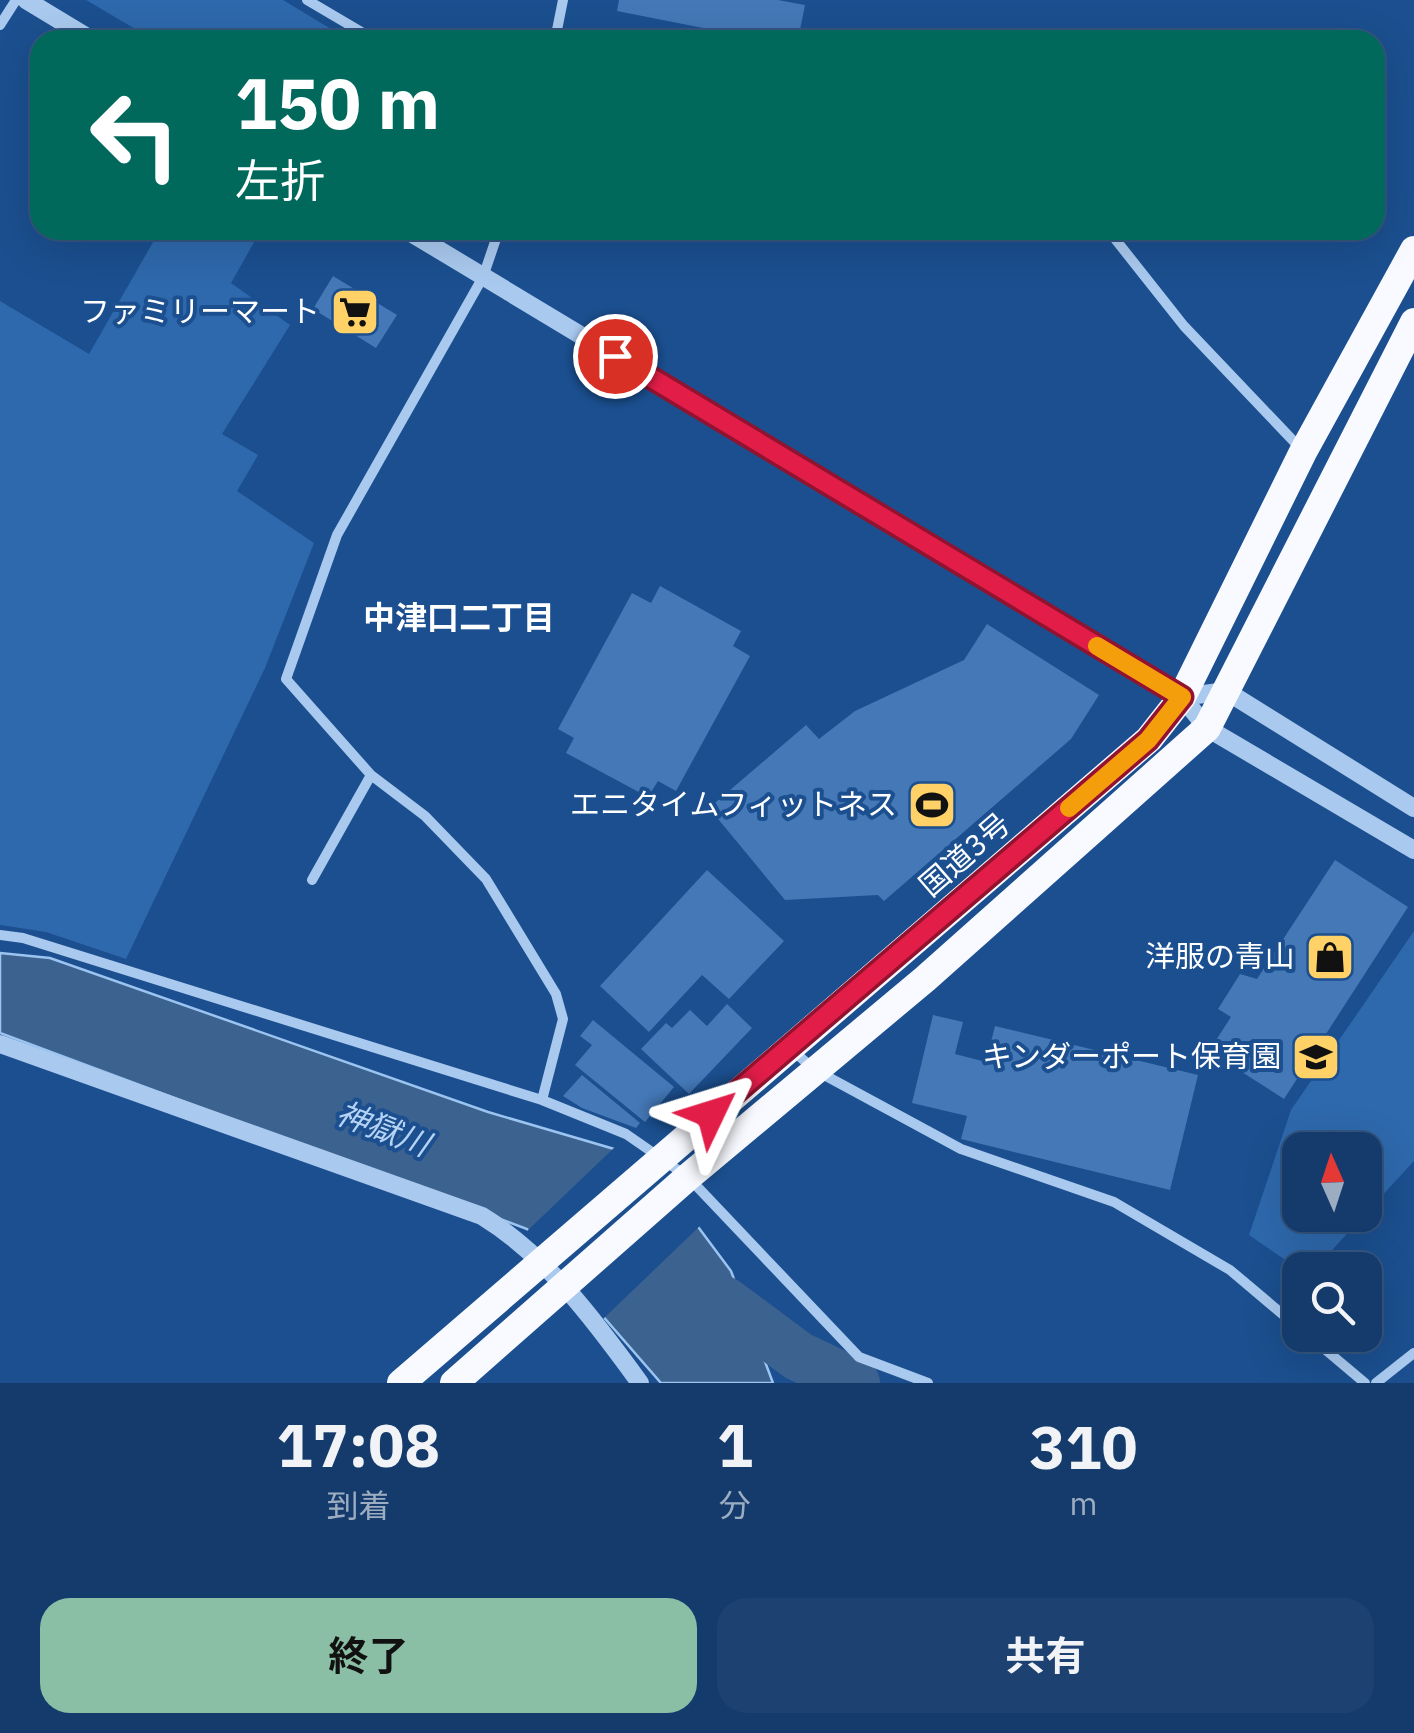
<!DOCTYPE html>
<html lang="ja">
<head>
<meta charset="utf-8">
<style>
  :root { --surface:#143b6b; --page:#1d4271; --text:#f1f3f6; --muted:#9dadc1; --line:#33557e; --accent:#8abfa5 }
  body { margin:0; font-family:"IBM Plex Sans","Noto Sans JP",sans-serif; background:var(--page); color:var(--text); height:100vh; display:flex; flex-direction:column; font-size:38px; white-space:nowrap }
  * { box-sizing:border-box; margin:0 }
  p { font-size:32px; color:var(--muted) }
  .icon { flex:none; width:55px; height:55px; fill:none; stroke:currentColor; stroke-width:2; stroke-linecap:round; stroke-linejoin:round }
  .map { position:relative; height:1383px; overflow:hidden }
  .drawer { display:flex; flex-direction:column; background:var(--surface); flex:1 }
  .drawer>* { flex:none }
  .hud { position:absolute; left:30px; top:30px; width:1355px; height:210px; border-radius:30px; box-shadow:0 10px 40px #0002,0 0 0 2px var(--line); background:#00695c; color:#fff; overflow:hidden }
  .needle { width:65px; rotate:357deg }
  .controls { position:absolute; left:1282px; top:1132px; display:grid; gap:20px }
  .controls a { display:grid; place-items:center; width:100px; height:100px; border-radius:20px; background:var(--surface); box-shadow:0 10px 40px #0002,0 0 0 2px var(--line); font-size:50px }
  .pin { position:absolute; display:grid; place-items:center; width:85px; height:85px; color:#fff; margin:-42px; border:5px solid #fff; border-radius:50%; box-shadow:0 2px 10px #0007 }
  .me { position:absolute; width:110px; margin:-55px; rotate:49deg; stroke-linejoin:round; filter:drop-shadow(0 0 8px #0008) }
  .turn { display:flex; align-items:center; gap:35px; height:210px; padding:0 40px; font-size:45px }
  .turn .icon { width:130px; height:130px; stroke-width:2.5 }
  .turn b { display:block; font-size:70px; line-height:85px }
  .eta { display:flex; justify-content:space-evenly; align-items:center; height:170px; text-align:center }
  .eta b { font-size:60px; font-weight:700; line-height:70px }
  .cta { display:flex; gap:20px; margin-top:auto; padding:20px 40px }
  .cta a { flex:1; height:115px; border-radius:30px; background:var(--accent); color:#111; font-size:40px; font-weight:700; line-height:115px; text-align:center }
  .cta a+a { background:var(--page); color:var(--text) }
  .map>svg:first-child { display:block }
  .green { fill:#2e69ad }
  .water { fill:#3c6290; stroke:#9cc4f0; stroke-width:2.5 }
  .pier { fill:#1b4f8f }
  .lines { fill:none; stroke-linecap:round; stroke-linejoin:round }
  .river { stroke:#3c6290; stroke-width:50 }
  .building { fill:#4478b7 }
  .minor { stroke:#a9c9ee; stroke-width:10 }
  .tertiary { stroke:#a9c9ee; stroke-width:18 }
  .trunk { stroke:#f8faff; stroke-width:28 }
  .route-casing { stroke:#92132f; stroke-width:25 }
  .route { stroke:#e11d48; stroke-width:18 }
  .slow { stroke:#f59e0b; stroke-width:18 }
  .labels { text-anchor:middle; stroke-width:8; stroke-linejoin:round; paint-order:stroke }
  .poi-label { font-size:30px; fill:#fff; stroke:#1b4f8f; text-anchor:end }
  .street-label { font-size:30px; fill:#fff; stroke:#1b4f8f }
  .neighbourhood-label { font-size:32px; font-weight:bold; fill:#fff; stroke:#1b4f8f }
  .water-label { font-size:32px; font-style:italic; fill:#b5d3f5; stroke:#1b4f8f }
</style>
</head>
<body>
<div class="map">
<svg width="1414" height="1383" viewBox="0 0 1414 1383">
  <rect width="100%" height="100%" fill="#1b4f8f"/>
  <!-- green -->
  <path class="green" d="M86,0H283L346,38L154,40Z
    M160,230H261L231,283L290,325L222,434L258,455L237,491L314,543L265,668L126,959L46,932L0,925V301L89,354Z
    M1414,931V1161L1365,1214V1150H1300V1215H1364L1314,1270H1300L1249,1235L1291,1110Z"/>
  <!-- water -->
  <path class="water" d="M0,953L50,958L488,1112L614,1149L678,1200L731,1271L773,1383H661L527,1229L0,1033Z"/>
  <!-- pier -->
  <path class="pier" d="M617,1145L682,1197L702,1224L603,1319L525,1233Z"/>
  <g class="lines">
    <!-- river -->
    <path class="river" d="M684,1287L724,1301L798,1356L855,1383"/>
  </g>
  <!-- building -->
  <path class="building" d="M619,0H778L805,5L798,40H764L617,11Z
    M333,276L397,315L376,348L313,309Z
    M660,586L741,631L733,646L750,656L676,791L658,781L648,797L566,753L574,738L558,729L632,593L651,603Z
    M987,624L1099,695L1071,739L884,901L878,895L785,900L709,808L806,725L819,739L855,711L964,660Z
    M1335,860L1408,907L1284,1099L1209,1051L1231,1017L1218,1009L1240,974L1257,979Z
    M707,870L784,941L729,999L702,975L649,1032L600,986Z
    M727,1004L752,1028L689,1094L641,1049L666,1023L672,1028L690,1010L707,1026Z
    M933,1015L963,1022L955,1054L986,1062L995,1026L1198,1075L1170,1190L961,1139L967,1116L912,1103Z
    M593,1020L674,1087L645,1122L575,1065L592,1045L580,1036Z
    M582,1075L640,1123L636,1128L582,1108L563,1096Z"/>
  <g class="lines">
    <!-- minor -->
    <path class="minor" d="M307,0L375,40
      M0,25L16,0
      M555,40L563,0
      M499,230L483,277L337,535L286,679L371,775L425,816L486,879L556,994L563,1019L542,1100
      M1108,230L1184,326L1302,450
      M312,880L371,775
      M0,935L23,938L542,1100L626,1134L688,1177L859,1357L928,1383
      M792,1050L815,1070L961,1149L1114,1202L1230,1270L1300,1329
      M1308,1335L1365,1383
      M1376,1383L1414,1353"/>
    <!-- tertiary -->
    <path class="tertiary" d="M26,0L92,40
      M406,230L1182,697L1207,728L1414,850
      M1182,697L1226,691L1414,808
      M0,1044L482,1216C547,1256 595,1321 640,1383"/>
    <!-- trunk -->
    <path class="trunk" d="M401,1383L1149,739L1182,697L1303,452L1414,250
      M454,1383L688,1177L925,979L1207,728L1414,322"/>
  </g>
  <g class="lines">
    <!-- route casing -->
    <g class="route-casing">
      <path id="route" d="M615,356L1182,697L1148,740L711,1114"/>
    </g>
    <!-- route -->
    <use href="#route" class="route"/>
    <!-- slow -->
    <path class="slow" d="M1069,808L1148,740L1182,697L1097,646"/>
  </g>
  <!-- icons -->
  <defs>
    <g id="supermarket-square" transform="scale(2.5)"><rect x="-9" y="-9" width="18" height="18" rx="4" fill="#ffd166" stroke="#1b4f8f"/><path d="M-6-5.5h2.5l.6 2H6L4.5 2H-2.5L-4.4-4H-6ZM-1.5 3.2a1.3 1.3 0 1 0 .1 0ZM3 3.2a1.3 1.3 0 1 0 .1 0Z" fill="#111"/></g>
    <g id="stadium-square" transform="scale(2.5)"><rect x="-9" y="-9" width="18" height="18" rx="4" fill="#ffd166" stroke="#1b4f8f"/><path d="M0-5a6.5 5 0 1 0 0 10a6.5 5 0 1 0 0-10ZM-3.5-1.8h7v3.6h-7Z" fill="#111"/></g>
    <g id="shop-square" transform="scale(2.5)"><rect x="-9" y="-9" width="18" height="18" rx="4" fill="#ffd166" stroke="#1b4f8f"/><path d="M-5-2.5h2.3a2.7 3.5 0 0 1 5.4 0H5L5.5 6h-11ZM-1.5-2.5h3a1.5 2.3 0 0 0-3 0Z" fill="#111"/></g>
    <g id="school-square" transform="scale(2.5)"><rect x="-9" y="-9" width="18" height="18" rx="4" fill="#ffd166" stroke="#1b4f8f"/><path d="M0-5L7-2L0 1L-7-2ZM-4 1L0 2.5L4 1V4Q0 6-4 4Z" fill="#111"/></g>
  </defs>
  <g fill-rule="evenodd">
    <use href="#supermarket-square" x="355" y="312"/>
    <use href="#stadium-square" x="932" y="805"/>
    <use href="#shop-square" x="1330" y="957"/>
    <use href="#school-square" x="1316" y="1057"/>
  </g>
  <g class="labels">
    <!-- poi labels -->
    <g class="poi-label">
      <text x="320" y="322">ファミリーマート</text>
      <text x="897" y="815">エニタイムフィットネス</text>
      <text x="1295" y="967">洋服の青山</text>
      <text x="1281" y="1067">キンダーポート保育園</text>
    </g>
    <!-- street labels -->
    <g class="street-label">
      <text transform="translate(965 855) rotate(-41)" y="10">国道3号</text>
    </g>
    <!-- neighbourhood labels -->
    <g class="neighbourhood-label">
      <text x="459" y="629">中津口二丁目</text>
    </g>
    <!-- water labels -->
    <g class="water-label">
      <text transform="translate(383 1129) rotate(21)" y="11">神獄川</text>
    </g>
  </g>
</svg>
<div class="controls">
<a><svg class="needle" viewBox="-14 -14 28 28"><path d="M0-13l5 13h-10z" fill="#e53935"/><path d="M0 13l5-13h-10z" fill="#9dadc1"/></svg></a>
<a><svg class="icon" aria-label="search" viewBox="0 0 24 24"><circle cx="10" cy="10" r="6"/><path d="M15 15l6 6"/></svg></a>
</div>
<div class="pin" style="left:615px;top:356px;background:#d93025"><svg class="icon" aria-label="arrive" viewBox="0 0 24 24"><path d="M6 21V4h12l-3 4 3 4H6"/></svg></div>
<svg class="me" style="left:711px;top:1114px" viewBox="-20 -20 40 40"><path d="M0-17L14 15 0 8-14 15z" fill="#e11d48" stroke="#fff" stroke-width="4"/></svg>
<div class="hud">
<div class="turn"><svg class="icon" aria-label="left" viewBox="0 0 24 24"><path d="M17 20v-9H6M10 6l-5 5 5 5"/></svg><div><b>150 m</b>左折</div></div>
</div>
</div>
<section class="drawer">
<div class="eta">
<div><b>17:08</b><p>到着</p></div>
<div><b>1</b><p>分</p></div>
<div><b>310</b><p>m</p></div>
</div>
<div class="cta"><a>終了</a><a>共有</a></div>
</section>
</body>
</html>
